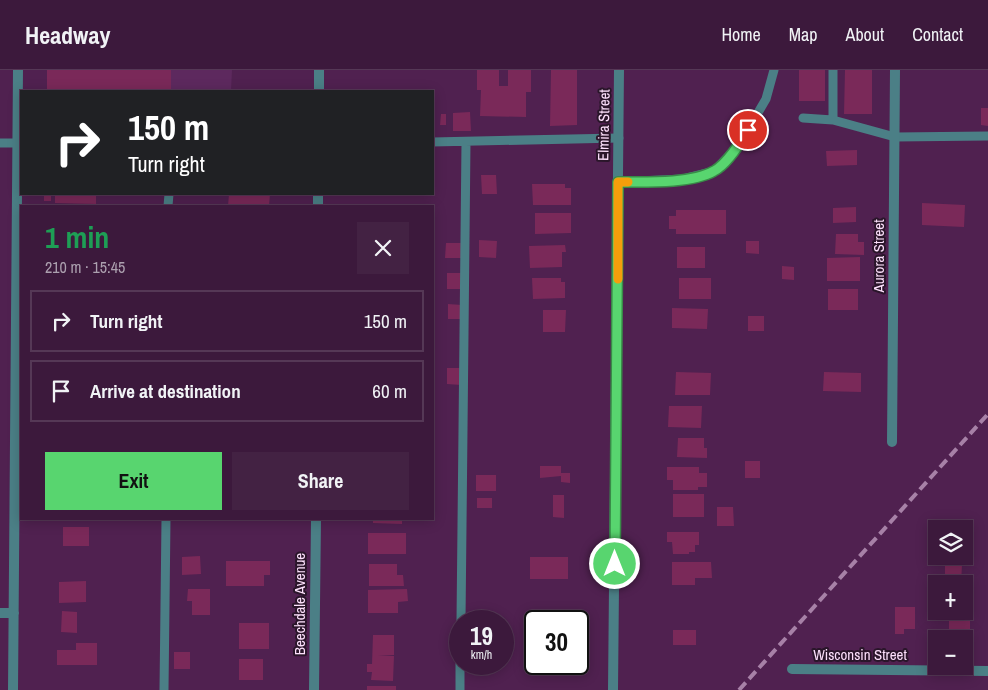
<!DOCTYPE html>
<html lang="en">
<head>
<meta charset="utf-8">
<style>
  :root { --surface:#3c193c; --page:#432243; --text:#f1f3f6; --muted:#aca0af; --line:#553856; --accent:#58d56f }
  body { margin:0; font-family:"Archivo Narrow",sans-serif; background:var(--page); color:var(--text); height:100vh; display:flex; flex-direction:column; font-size:19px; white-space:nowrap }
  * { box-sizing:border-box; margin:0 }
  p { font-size:16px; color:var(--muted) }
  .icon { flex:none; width:28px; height:28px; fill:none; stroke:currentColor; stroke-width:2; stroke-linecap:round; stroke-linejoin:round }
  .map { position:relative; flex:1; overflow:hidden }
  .panel { position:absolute; left:20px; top:135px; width:414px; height:315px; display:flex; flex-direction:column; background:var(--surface); border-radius:0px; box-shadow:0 2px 12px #0003,0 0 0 1px var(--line) }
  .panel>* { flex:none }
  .guide { position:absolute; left:20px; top:20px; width:414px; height:105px; border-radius:0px; box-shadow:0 2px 12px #0003,0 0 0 1px var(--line); background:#202124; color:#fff; overflow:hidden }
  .controls { position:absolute; left:928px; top:450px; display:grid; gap:10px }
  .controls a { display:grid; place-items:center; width:45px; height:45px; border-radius:0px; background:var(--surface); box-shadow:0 2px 12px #0003,0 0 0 1px var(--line); font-size:25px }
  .speed { position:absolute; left:449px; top:540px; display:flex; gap:10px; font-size:25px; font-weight:700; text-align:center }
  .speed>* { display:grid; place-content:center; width:65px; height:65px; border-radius:50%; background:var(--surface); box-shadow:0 2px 12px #0003,0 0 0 1px var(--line); line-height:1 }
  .speed small { font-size:12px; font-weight:400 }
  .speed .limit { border:2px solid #111; border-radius:8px; background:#fff; color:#111 }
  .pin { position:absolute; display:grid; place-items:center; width:42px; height:42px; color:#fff; margin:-21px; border:2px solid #fff; border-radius:50%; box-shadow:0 1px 5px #0007 }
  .me { position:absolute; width:55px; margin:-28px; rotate:0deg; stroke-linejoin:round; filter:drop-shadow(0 0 4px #0008) }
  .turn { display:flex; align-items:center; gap:18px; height:105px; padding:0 25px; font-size:22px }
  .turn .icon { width:65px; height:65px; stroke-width:2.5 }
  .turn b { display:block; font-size:35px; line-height:42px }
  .round { display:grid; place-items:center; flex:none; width:52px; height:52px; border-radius:0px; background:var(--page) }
  .overview { display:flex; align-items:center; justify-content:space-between; height:85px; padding:0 25px }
  h1 { font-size:30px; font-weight:700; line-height:38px; color:#1e9e55 }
  .button { display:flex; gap:10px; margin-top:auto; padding:10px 25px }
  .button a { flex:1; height:58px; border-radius:0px; background:var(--accent); color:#111; font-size:20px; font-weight:700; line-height:58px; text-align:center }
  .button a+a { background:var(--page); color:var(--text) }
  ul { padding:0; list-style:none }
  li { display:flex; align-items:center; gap:15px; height:62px; margin:0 10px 8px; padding:0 15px; border:2px solid var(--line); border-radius:0px }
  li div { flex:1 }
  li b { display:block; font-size:19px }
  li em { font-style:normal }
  header { display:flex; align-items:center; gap:30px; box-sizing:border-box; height:70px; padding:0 25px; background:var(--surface); border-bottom:1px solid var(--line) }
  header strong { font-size:24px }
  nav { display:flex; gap:28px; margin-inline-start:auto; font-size:18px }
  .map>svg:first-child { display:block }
  .built { fill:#5d295e }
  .building { fill:#7a2959 }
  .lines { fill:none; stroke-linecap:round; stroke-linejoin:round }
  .service { stroke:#4b7f86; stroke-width:9 }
  .minor { stroke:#4b7f86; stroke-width:10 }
  .rail { stroke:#a781a7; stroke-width:4; stroke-dasharray:10 5; stroke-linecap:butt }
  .route-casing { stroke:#398a48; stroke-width:12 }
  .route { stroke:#58d56f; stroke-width:9 }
  .slow { stroke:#f59e0b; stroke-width:9 }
  .labels { text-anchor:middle; stroke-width:4; stroke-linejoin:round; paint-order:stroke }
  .street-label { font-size:15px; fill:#fde0fc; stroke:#2a162a }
</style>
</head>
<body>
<header>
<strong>Headway</strong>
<nav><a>Home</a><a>Map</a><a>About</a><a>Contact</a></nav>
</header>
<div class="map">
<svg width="988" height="620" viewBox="0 0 988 620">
  <rect width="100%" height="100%" fill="#502150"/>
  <!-- built -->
  <path class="built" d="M47,0H232L231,21H47Z"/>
  <!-- building -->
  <path class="building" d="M47,0H171V21H47Z
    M477,0H499V16H508V0H531V22H526V47L480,46L481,20H477Z
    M551,0H577V55L550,56Z
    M799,0H825V31H799Z
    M845,0H872V44H844Z
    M981,38H988V56L981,55Z
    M470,42L471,61H453V43Z
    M441,44H446V55H440Z
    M857,80V95L827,96L826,81Z
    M481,105H496L497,124H482Z
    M532,114H565V118H571V135H533Z
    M44,124H51V131H44Z
    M55,124H96V134L55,133Z
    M229,124H270L269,136H228Z
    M922,133L965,135L964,157L922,155Z
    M856,137V152L833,153V138Z
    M676,140H726V164H676V159H669V146H676Z
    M535,143H571V163L535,164Z
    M836,164H858V172H864V185L835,184Z
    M479,170L497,171L496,188L479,187Z
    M746,171H759V184L746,183Z
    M446,173H463V188H445Z
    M565,175L566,182H562V197L530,198L529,176Z
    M677,177H705V198H677Z
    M860,187V211H827V188Z
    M782,196L794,197V210L782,209Z
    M447,203H463L462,219H447Z
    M532,208H561V212H565V228L533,229Z
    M679,208H711V229H679Z
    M828,219H858V240H828Z
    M448,234L462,235L461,249H448Z
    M672,238L708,239L707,259L672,258Z
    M543,240H566L565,262H543Z
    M748,246H764V261H748Z
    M447,298H462L461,315L447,314Z
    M676,302L711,303L710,325H675Z
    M824,302L861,303V322L823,321Z
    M669,336H702L701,358L668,357Z
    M678,368H704V378H707V388L677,387Z
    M745,391H760V408H745Z
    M540,396H561V403H570V413L561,412V406L540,408Z
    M667,397H699V403H707V417H698V420H673V410H667Z
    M476,405H496V421H476Z
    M673,424H704V447H673Z
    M553,425H564V448L553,447Z
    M477,428H492V438H477Z
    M717,437H733L734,456H717Z
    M231,449H270V451L231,450Z
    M373,449H402V454L373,453Z
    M63,457H89V476H63Z
    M667,462H699V475H695V482H689V484H673L672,472H667Z
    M368,463H406V484H368Z
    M200,486L201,504L182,505V487Z
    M530,487H568V509H530Z
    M226,491H270V505H264V516H226Z
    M672,492H711L712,508H695V515H672Z
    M369,494H397V505H403L404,516H369Z
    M945,494L962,495L961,513L945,512Z
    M86,511V532L59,533V512Z
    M188,519H210V545H192V531H187Z
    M407,519L408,531L398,532V543H368V520Z
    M964,529H970V565L958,566V560L949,559V541H964Z
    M895,537H915V559H904V564H895Z
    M62,541L77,542V563L61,562Z
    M239,553H269V579H239Z
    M673,560H696V575H673Z
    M373,565H394V585H378L394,586L393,611L371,610L372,602H367V594H372Z
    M76,573H97V595H57V580H76Z
    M174,582H190V599H174Z
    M239,589H263V610H239Z
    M367,616H396V620H367Z"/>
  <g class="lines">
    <!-- service -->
    <path class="service" d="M803,48L833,50L895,67L988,66
      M833,50V0
      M432,72L619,68
      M0,73H21
      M618,112L682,109L714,101L739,75L766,29L774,0
      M168,136L169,124
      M461,551L466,72
      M164,620L166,449
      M460,620V594"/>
    <!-- minor -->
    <path class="minor" d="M319,21V0
      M318,136V124
      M892,372L895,0
      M0,543H14
      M792,599L988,601
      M13,620L18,0
      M314,620L316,449
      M613,620L619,0"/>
    <!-- rail -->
    <path class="rail" d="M739,620L988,344"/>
  </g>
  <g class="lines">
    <!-- route casing -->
    <g class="route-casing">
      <path id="route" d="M615,494L618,112C644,112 691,114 714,101C726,95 741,72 748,60"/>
    </g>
    <!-- route -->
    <use href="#route" class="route"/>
    <!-- slow -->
    <path class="slow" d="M618,209V112H628"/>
  </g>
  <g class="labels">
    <!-- street labels -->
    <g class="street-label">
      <text transform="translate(604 55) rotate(-89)" y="5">Elmira Street</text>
      <text transform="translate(879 186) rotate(-90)" y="5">Aurora Street</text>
      <text transform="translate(300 534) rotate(-90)" y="5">Beechdale Avenue</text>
      <text x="860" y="590">Wisconsin Street</text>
    </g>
  </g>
</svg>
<div class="controls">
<a><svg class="icon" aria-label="layers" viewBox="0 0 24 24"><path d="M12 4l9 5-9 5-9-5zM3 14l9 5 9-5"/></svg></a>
<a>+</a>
<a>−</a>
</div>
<div class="speed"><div>19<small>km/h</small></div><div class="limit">30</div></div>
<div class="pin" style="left:748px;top:60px;background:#d93025"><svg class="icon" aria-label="arrive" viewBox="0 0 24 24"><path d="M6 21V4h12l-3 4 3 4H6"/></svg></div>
<svg class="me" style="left:615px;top:494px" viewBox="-20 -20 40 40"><circle r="17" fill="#58d56f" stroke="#fff" stroke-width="3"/><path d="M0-11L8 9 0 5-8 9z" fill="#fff"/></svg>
<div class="guide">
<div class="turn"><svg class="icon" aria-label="right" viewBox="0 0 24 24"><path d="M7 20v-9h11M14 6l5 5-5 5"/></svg><div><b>150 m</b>Turn right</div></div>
</div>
<section class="panel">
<div class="overview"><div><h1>1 min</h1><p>210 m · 15:45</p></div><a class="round"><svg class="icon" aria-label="close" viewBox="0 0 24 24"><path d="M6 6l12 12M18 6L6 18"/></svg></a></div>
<ul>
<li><svg class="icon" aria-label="right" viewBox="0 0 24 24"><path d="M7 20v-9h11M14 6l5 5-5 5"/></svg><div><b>Turn right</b></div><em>150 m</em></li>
<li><svg class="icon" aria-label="arrive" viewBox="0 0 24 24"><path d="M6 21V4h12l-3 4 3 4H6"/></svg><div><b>Arrive at destination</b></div><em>60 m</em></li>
</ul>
<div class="button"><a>Exit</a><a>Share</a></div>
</section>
</div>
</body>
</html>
